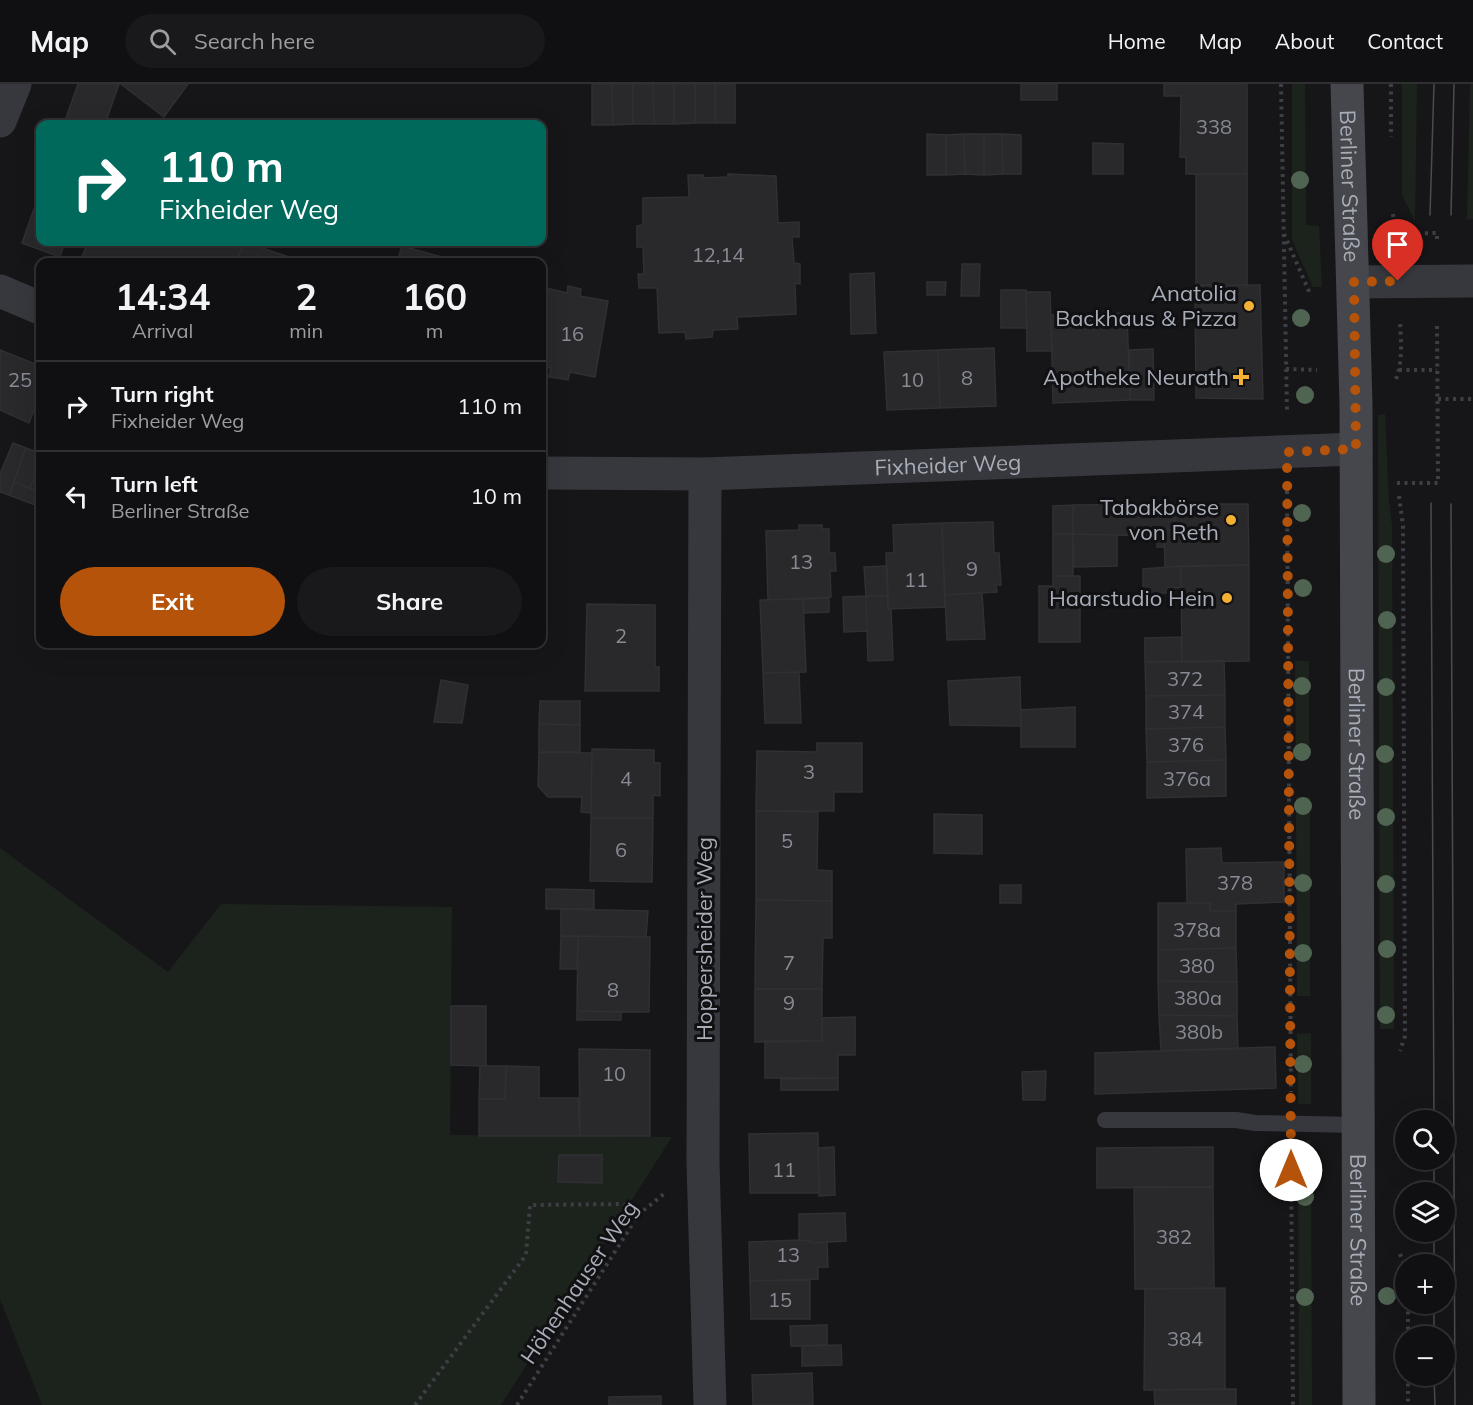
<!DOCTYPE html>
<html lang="en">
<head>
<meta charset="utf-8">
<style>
  :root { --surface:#101012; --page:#19191b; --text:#f1f3f6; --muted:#9c9d9f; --line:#303032; --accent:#b45309 }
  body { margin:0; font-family:Mulish,sans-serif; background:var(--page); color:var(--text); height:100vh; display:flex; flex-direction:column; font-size:22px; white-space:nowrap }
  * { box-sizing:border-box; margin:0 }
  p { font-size:20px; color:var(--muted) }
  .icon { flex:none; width:33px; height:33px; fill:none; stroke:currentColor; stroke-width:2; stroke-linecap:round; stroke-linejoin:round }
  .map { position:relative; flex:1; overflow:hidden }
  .panel { position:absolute; left:36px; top:174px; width:510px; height:390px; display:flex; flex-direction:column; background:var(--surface); border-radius:12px; box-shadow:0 6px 24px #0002,0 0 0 2px var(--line) }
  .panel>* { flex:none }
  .banner { position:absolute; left:36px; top:36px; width:510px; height:126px; border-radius:12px; box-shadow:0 6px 24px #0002,0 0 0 2px var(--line); background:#00695c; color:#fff; overflow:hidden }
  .controls { position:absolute; left:1395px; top:1026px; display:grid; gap:12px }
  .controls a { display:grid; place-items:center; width:60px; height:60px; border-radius:50%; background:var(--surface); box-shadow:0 6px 24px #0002,0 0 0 2px var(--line); font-size:30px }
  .pin { position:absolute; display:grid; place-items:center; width:51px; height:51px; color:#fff; margin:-62px -26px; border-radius:50% 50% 50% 0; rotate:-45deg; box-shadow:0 0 6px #0007 }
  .pin .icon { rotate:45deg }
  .me { position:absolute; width:66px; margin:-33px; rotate:0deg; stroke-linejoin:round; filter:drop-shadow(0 0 4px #0008) }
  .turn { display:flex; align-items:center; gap:21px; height:126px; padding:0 24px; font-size:27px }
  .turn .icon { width:78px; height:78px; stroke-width:2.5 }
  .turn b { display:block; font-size:42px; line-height:51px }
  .eta { display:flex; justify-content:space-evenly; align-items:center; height:102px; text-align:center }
  .eta b { font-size:36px; font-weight:700; line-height:42px }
  .action { display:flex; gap:12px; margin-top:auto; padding:12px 24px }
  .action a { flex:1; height:69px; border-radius:36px; background:var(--accent); color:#fff; font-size:24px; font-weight:700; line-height:69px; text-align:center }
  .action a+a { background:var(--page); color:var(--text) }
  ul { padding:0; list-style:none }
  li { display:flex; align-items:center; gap:18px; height:90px; padding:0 24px; border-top:2px solid var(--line) }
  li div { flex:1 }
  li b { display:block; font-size:22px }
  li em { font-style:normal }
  header { display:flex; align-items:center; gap:36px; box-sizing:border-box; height:84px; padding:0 30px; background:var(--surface); border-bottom:2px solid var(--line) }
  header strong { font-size:28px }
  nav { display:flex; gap:33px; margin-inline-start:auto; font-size:21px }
  .search { width:420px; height:54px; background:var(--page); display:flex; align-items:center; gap:15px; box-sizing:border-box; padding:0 21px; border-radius:33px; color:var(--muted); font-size:22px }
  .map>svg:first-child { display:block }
  .green { fill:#1c231d }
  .building { fill:#29292c; stroke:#303034; stroke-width:1.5 }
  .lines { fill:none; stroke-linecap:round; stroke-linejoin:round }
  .path { stroke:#3d3f44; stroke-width:4; stroke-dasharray:3 4.5; stroke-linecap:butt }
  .lane { stroke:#37383d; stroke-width:16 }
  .street { stroke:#37383d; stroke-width:33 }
  .secondary { stroke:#45474d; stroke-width:33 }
  .tram { stroke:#4a4c52; stroke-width:1.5 }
  .tree { fill:#506452 }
  .route { stroke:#b45309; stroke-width:10; stroke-dasharray:0 18 }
  .poi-dot { fill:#f2b134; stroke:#111113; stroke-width:2 }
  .labels { text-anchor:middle; stroke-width:6; stroke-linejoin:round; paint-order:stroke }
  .number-label { font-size:20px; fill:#888b94 }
  .street-label { font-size:22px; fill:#a8adb8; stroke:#111113 }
  .poi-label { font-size:22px; fill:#a8adb8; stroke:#111113; text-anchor:end }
</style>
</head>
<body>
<header>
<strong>Map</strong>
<div class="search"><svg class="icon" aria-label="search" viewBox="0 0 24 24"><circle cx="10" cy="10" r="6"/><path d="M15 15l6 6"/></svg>Search here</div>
<nav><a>Home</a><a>Map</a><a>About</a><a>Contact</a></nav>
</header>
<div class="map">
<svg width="1473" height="1321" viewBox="0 0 1473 1321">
  <rect width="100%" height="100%" fill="#161618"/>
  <!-- green -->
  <path class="green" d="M1292,0H1305L1306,141L1319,142L1322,203H1313L1292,156Z
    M1402,0H1417L1415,137L1402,111Z
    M1470,0H1473V135L1467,136Z
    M1385,330L1389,417L1392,441L1394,945H1380L1378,331Z
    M1295,577H1309V675H1296Z
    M1296,713H1310V912H1297Z
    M0,764L168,888L221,820L452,823L450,1051L672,1053L501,1321H42L0,1215Z
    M1311,949V1020H1298L1297,950Z
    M1311,1056L1312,1321H1299L1298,1057Z"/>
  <!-- building -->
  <path class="building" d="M78,0H119L105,40H86L66,34Z
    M121,0H188L164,33Z
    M592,0H612L613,41H592Z
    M612,0H633V40L613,41Z
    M633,0H653L654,40H633Z
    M653,0H674V40H654Z
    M674,0H695V39L674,40Z
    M695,0H715V39H695Z
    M715,0H735V39H715Z
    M1021,0H1057V16H1021Z
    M1164,0H1247V90H1186V73H1180L1181,12H1164Z
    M927,50L946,51V91H927Z
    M964,50H984V91L965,90Z
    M964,50L965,90L946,91V51Z
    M984,50H1002L1003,90L984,91Z
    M1002,50L1021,51V90H1003Z
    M1093,59L1123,60V90H1093Z
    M728,90L776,92L778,139L799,138V153H792L794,179L800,180V200L795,199L796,230L737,233L738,245L713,246L712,253L686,255L685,248L659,249L657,204H639L638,190H644L643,163H637V142L643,141V114L689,113L688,91H703V94L728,93Z
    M1196,90H1247V201H1196Z
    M35,122L40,124V158H65L60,173L22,159Z
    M88,158H244L237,178H80Z
    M244,158L304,178H237Z
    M402,162L460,178H397Z
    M962,180H980L979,212H961Z
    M874,189L876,249L851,250L850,190Z
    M927,198H946L945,211H927Z
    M1195,201H1260L1263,315L1196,314Z
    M568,202L581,205L580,212L608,217L595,293L570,288L568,296L549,293L551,284L542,283V203L567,209Z
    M1001,206H1026L1027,244H1001Z
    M1026,208H1050L1052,267H1027Z
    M1127,229L1130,316L1053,319L1051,231Z
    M994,264L996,322L940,324L938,266Z
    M1153,265L1154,316H1130L1129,266Z
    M0,266L40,282V310L29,339L0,326Z
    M938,266L940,324L887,326L884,268Z
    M13,359L26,364L9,411L0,408V390Z
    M26,364L40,369V384L29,404L14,398Z
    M40,384V408L29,404Z
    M14,398L40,408V423L9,411Z
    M1174,420V446H1164V463H1157V452L1073,450V421Z
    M1174,420H1248L1249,481L1165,483L1164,446H1174Z
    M1073,421V450H1053V422Z
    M993,438L994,469H999L1001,501H996L997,508L945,511L942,439Z
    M942,439L945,523L888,525L886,469H894L893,441Z
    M799,441H822V445H829V469H835L836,487H830L831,513L768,516L766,447L799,446Z
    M1053,450H1073V492H1053Z
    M1073,450L1117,451V482L1074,483Z
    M1249,481V577L1182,578L1181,482Z
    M887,482L888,512H866L864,483Z
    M1181,482V504H1167V509H1143V485Z
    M1053,492H1080V558H1039V502H1053Z
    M982,509L985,555L947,556L945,511Z
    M866,512L867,547L844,548L843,513Z
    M866,512H888V525H891L893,576L868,577Z
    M829,514V528L804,529L803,515Z
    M803,515L806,588L763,589L760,516Z
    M587,520L655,521V583H659V607H585Z
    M1181,553L1182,578H1145V554Z
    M1224,577L1225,611L1146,612L1145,578Z
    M799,588L801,639H765L763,589Z
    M1020,593L1021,642L950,641L948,597Z
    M441,596L468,601L462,639L434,638Z
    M1225,611V643L1146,645V612Z
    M540,617H580V641L539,640Z
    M1075,623V663H1021V626Z
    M539,640L580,641V668H539Z
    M1225,643L1226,676L1147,678L1146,645Z
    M817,659H862V708H834V727H756L757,667L817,668Z
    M592,665L654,666V679H660V712L653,711V734H591Z
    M539,668L592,669L591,729L581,728L582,713H548L538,702Z
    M1226,676V712L1147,714V678Z
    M756,727L818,728L817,786L832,787V817L756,816Z
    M934,730L982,731V770L934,769Z
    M591,734H653L652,798L590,797Z
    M1221,764L1222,779L1284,778V818L1236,820V827H1210V819H1187L1186,765Z
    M1000,801H1021V819H1000Z
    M546,805L594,806V825H546Z
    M756,816L832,817V854H823L822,905H755Z
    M1158,819H1210V827H1236V864L1158,866Z
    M561,825L648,827L646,853L561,852Z
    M561,852H578L577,885H560Z
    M578,852L650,853L649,928L577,927Z
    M1236,864L1237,898L1158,897V866Z
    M1158,897L1237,898V932L1159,931Z
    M755,905H822V957L755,958Z
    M451,922H486V982L451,981Z
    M577,927L621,928V936H577Z
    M1159,931L1237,932L1238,965L1161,967Z
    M855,933V971H838V994H765V957H822V934Z
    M1275,963L1276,1004L1095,1010V969Z
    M579,965L650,966V1052H580Z
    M480,982H506L505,1015H479Z
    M506,982L539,983V1014H578L580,1052H479V1015H505Z
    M1046,987L1045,1016H1023L1022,988Z
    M838,994V1006H781V995Z
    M818,1049L819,1109H750L749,1050Z
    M834,1063L835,1111L819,1112L818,1064Z
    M1213,1063V1103L1097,1104V1064Z
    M559,1071H602V1099L558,1098Z
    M1134,1103H1213L1214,1204L1135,1205Z
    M845,1129L846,1157L810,1159V1157L799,1156V1130Z
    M799,1156L810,1157V1159L827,1158L828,1183H818V1195L750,1197L749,1158Z
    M810,1196V1235H751L750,1197Z
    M1225,1204V1305L1144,1306L1145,1205Z
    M827,1241V1261L791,1262L790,1242Z
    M841,1261L842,1281L802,1282V1262Z
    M812,1289L813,1321H753L752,1291Z
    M1236,1305V1321H1155L1154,1306Z
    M661,1312V1321H609V1313Z"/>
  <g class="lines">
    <!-- path -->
    <path class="path" d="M1281,0L1287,327
      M1391,0V53
      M1393,130L1396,158
      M1284,150L1311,212
      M1395,150L1437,149V158
      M1286,285L1317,286
      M1399,286H1437
      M1396,295C1403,277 1401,257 1400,237
      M1438,315H1473
      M1397,399H1438L1437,238
      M1287,407L1291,1008
      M1399,412L1403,442L1405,952L1400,967
      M1291,1070L1293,1321
      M1400,1170L1406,1186
      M1408,1220V1252
      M1408,1292V1321
      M415,1321L526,1171L530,1121L623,1120L639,1130
      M517,1321L639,1130L665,1109"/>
    <!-- lane -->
    <path class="lane" d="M1105,1036H1236L1255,1039L1358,1041"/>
    <!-- street -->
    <g class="street">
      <path d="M0,37L15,0"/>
      <path d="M1354,198L1473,197"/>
      <path d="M0,207L40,224"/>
      <path id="s1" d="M542,389L705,390L1356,365"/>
      <path d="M705,390L703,1079L710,1321"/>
    </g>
    <!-- secondary -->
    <path class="secondary" id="s2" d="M1347,0L1356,320L1359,1321"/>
    <!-- tram -->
    <path class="tram" d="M1430,131L1434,0
      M1451,131L1454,0
      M1431,419L1434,1036
      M1451,420L1455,1321
      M1434,1076V1108
      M1434,1148V1180
      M1434,1220V1252
      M1434,1292L1435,1321"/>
  </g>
  <!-- trees -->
  <g class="tree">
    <circle cx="1300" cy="96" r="9"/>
    <circle cx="1301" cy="234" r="9"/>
    <circle cx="1305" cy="311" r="9"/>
    <circle cx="1302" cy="429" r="9"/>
    <circle cx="1386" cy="470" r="9"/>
    <circle cx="1303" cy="504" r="9"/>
    <circle cx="1387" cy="536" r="9"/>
    <circle cx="1302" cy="602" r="9"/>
    <circle cx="1386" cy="603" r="9"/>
    <circle cx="1302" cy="668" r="9"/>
    <circle cx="1385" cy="670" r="9"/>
    <circle cx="1303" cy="722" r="9"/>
    <circle cx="1386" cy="733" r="9"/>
    <circle cx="1303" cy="799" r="9"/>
    <circle cx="1386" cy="800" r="9"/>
    <circle cx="1387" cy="865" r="9"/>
    <circle cx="1303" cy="869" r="9"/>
    <circle cx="1386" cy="931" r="9"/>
    <circle cx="1303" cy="980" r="9"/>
    <circle cx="1305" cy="1113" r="9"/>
    <circle cx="1387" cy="1212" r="9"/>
    <circle cx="1305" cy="1213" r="9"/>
  </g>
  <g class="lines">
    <!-- route -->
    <path class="route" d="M1291,1086L1287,368L1356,365L1354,198L1398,197"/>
  </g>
  <!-- markers -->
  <g class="poi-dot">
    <circle cx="1249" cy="222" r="6"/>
    <path d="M1238 284h6v6h6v6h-6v6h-6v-6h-6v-6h6z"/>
    <circle cx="1231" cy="436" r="6"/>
    <circle cx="1227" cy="514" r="6"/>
  </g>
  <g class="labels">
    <!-- number labels -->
    <g class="number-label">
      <text x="1214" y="50">338</text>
      <text x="718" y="178">12,14</text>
      <text x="572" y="257">16</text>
      <text x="967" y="301">8</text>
      <text x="20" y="303">25</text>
      <text x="912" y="303">10</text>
      <text x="801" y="485">13</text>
      <text x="972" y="492">9</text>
      <text x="916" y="503">11</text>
      <text x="621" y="559">2</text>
      <text x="1185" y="602">372</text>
      <text x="1186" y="635">374</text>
      <text x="1186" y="668">376</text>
      <text x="809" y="695">3</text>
      <text x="626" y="702">4</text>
      <text x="1187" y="702">376a</text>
      <text x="787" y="764">5</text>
      <text x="621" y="773">6</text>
      <text x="1235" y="806">378</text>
      <text x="1197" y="853">378a</text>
      <text x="789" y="886">7</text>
      <text x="1197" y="889">380</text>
      <text x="613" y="913">8</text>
      <text x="1198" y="921">380a</text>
      <text x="789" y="926">9</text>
      <text x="1199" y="955">380b</text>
      <text x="614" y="997">10</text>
      <text x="784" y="1093">11</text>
      <text x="1174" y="1160">382</text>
      <text x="788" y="1178">13</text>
      <text x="780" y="1223">15</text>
      <text x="1185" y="1262">384</text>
    </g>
    <!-- street labels -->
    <g class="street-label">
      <text dy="8" stroke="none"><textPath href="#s2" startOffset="102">Berliner Straße</textPath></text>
      <text dy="8" stroke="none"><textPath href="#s1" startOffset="406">Fixheider Weg</textPath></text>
      <text dy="8" stroke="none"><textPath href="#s2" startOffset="660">Berliner Straße</textPath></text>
      <text transform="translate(704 855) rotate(-90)" y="8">Hoppersheider Weg</text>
      <text dy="8" stroke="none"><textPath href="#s2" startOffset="1146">Berliner Straße</textPath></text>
      <text transform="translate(579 1198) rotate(-56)" y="8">Höhenhauser Weg</text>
    </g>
    <!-- poi labels -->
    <g class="poi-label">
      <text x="1237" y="217">Anatolia<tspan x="1237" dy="25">Backhaus &amp; Pizza</tspan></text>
      <text x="1229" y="301">Apotheke Neurath</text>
      <text x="1219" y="431">Tabakbörse<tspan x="1219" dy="25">von Reth</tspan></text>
      <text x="1215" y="522">Haarstudio Hein</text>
    </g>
  </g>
</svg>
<div class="controls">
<a><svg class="icon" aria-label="search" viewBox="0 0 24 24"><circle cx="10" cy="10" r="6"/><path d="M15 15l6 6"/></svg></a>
<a><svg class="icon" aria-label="layers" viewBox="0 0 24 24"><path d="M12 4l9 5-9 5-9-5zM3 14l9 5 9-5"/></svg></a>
<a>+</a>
<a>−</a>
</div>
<div class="pin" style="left:1398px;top:197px;background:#d93025"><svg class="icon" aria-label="arrive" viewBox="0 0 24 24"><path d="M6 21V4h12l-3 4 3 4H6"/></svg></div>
<svg class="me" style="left:1291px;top:1086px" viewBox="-20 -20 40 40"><circle r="19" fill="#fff"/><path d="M0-13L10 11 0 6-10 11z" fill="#b45309"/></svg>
<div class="banner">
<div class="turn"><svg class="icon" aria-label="right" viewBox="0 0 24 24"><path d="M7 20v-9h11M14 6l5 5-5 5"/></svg><div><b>110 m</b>Fixheider Weg</div></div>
</div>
<section class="panel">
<div class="eta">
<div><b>14:34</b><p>Arrival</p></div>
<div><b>2</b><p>min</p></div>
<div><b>160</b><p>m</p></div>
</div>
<ul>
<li><svg class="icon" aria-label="right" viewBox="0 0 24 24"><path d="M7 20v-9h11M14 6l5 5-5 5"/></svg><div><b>Turn right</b><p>Fixheider Weg</p></div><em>110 m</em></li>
<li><svg class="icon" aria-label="left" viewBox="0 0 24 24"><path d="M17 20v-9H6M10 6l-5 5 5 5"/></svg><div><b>Turn left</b><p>Berliner Straße</p></div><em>10 m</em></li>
</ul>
<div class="action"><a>Exit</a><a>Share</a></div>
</section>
</div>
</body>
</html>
